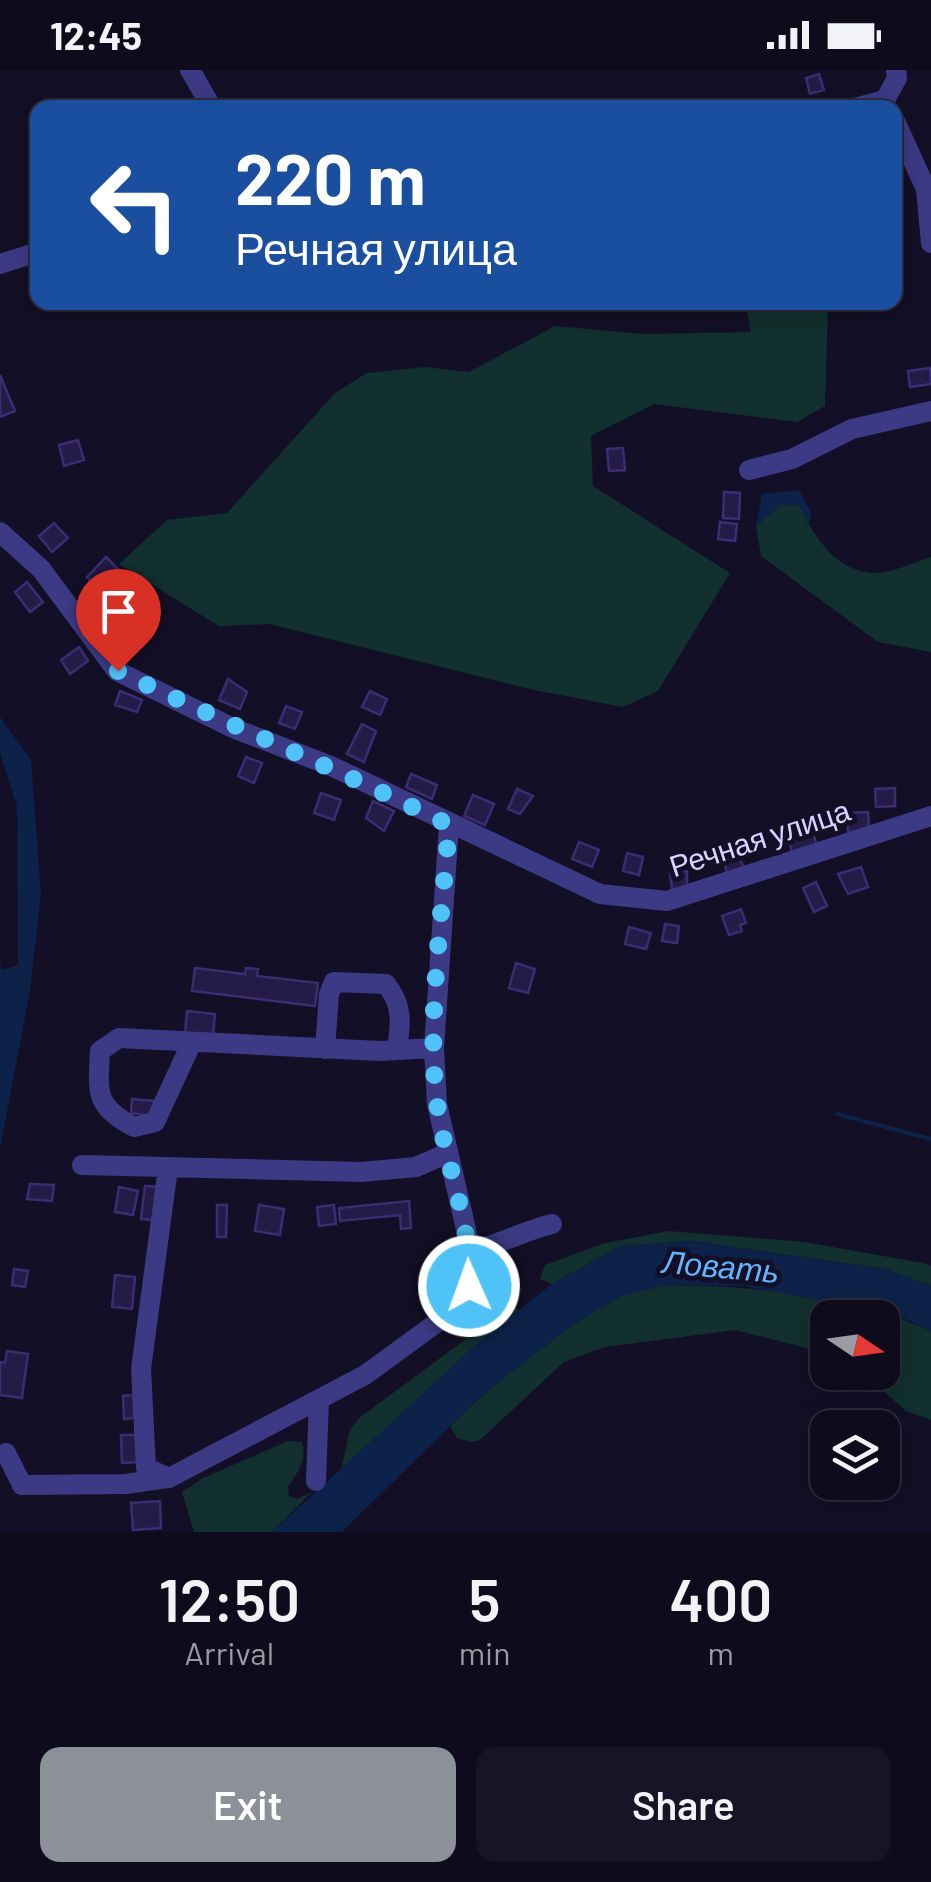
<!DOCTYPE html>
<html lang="en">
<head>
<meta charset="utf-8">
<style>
  :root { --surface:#0e0b1c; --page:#171425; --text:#f1f3f6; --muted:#9b9ba3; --line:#2e2b3b; --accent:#8c9099 }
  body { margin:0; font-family:Barlow,sans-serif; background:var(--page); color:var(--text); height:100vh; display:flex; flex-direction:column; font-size:38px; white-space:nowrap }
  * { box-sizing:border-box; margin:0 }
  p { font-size:32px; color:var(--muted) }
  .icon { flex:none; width:55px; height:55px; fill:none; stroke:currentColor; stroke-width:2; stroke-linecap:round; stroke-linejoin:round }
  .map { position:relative; height:1462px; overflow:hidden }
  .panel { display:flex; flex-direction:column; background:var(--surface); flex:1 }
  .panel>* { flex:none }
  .banner { position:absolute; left:30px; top:30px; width:872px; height:210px; border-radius:20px; box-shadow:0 5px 25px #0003,0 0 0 2px var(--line); background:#1a4fa0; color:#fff; overflow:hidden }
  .needle { width:65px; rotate:103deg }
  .controls { position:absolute; left:810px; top:1230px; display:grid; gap:20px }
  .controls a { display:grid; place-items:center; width:90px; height:90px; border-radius:20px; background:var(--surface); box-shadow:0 5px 25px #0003,0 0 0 2px var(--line); font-size:50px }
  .pin { position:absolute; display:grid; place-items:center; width:85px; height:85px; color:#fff; margin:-102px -42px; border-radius:50% 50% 50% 0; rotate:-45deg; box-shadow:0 0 10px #0007 }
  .pin .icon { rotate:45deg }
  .me { position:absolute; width:110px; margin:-55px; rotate:358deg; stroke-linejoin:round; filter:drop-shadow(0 0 8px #0008) }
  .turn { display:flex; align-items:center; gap:35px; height:210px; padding:0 40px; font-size:45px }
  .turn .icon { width:130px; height:130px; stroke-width:2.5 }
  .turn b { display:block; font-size:70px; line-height:85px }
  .eta { display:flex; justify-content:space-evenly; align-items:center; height:170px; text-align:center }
  .eta b { font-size:60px; font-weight:600; line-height:70px }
  .primary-button { display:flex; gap:20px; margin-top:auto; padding:20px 40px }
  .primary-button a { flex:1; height:115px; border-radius:20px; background:var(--accent); color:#fff; font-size:40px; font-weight:600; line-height:115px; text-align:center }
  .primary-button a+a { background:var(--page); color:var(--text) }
  .status { display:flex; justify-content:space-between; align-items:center; height:70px; padding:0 50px; background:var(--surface); direction:ltr }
  .status svg { height:28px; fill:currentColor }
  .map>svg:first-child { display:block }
  .green { fill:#12302f }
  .water { fill:#0c2248 }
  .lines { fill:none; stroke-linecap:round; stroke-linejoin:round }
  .stream { stroke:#0c2248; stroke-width:4 }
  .building { fill:#241b47; stroke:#3b2d73; stroke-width:2.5 }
  .minor { stroke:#3d3a85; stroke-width:20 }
  .route { stroke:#4fc3f7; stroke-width:18; stroke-dasharray:0 32.4 }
  .labels { text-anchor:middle; stroke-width:10; stroke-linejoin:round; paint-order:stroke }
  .street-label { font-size:30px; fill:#d9d4ff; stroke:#130f26 }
  .water-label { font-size:32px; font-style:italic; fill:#62b6ff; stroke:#130f26 }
</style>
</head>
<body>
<div class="status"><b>12:45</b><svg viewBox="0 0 49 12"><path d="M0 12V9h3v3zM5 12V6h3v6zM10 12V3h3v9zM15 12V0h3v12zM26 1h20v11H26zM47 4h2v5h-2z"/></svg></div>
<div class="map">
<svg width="931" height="1462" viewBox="0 0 931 1462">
  <rect width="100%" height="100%" fill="#130f26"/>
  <!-- green -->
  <path class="green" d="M745,233H828L825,336L797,352L654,334L591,366L593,416L730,503L658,621L623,637L534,620L270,554L219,556L119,494L167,450L227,443L335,323L367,303L425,297L469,302L555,256L645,264L751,262Z
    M779,435H799C815,468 837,504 878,503C894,502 915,492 931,487V582L878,572L761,486L756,456Z
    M669,1161L804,1172L923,1193L931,1196V1216L885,1199L692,1171L621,1176L552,1214L540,1209L545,1195L605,1173Z
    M666,1215C755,1216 850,1224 931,1261V1350L906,1341L863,1303L882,1302V1248H828L827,1283L735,1260L605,1277L564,1292L480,1370L471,1372L457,1368L450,1356C496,1312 562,1252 620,1226C634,1220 652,1219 666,1215Z
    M497,1229L507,1230L519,1241L341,1400L350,1360L359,1348L466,1269Z
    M288,1371L302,1372C307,1391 299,1401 288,1416L289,1426L297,1429L312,1422L272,1462H194L182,1422L203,1408Z"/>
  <!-- water -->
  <path class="water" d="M799,420L811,442L809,457L799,435H780L756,456L762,424Z
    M0,647L31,690L41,824L30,921L0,1078V893L2,900L18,895L17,737L0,683Z
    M692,1171L885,1199L931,1216V1261L894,1244L744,1216L667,1215L621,1226L570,1257L480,1327L342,1462H272L481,1270L552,1214L621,1176Z"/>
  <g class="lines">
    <!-- stream -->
    <path class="stream" d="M837,1044L931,1069"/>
  </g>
  <!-- building -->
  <path class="building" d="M819,4L824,20L810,24L806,8Z
    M930,298L931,314L910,317L908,301Z
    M0,305L15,341L0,347Z
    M78,370L84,390L64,396L59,375Z
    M623,378L625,400L609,401L607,379Z
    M724,422L740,423L739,449L723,448Z
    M720,452L737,454L735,471L718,469Z
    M54,453L68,468L52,482L39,466Z
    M106,487L123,504L104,524L87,507Z
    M27,512L43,532L30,542L15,522Z
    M126,558L139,570L131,580L114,570Z
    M79,577L88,591L70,604L61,590Z
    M228,609L247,622L240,639L219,630Z
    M120,621L142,630L137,642L115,635Z
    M370,621L387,629L380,645L362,637Z
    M286,636L302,642L295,659L279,653Z
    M362,654L376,661L364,692L347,684Z
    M246,687L262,693L254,713L238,706Z
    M411,704L437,715L432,729L406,717Z
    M895,718V736L876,737L875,719Z
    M517,719L533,726L520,744L508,739Z
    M321,723L341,730L334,750L314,743Z
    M473,725L494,734L485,755L464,746Z
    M373,731L394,741L384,761L366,748Z
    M868,742L869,762H848L847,743Z
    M812,754L817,778L792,783L787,759Z
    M579,772L599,780L592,797L572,789Z
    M734,777L744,798L727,803L721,781Z
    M627,783L643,787L639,805L623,801Z
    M861,797L868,817L848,824L838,804Z
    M687,801V818L672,819L670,803Z
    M816,812L827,836L814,842L803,818Z
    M741,839L746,853L740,855L742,861L729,865L722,846Z
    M665,854L679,856L677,873L662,871Z
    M629,857L651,863L646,879L625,874Z
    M516,893L535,899L528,923L509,918Z
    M195,898L245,904L246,898L258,899L257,906L318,913L315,936L192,921Z
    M187,941L215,944L213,965L185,963Z
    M132,1029L154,1031L152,1046L131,1043Z
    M30,1114L54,1115L52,1131L27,1129Z
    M145,1116L157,1117L153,1150L141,1149Z
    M119,1117L138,1121L133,1145L115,1142Z
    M409,1131L411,1158L401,1159L400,1145L340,1151L339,1138Z
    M217,1135H227L226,1167H217Z
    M259,1135L284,1139L280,1165L255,1161Z
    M334,1135L336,1154L319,1156L317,1137Z
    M14,1199L28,1201L25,1217L12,1215Z
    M115,1205L135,1207L132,1239L112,1237Z
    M7,1281L28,1284L22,1328L0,1325V1292L5,1293Z
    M134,1325V1348L124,1349L123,1326Z
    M121,1365H137L138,1392L122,1393Z
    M160,1431L161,1458L133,1460L131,1433Z"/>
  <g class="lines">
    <!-- minor -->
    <path class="minor" d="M190,0L212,38
      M855,38L885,30L897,8L896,0
      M895,51L926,119L931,173
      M0,194L38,182
      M749,400L792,389L852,359L931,341
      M0,462L41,499L117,601L233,658L331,696L600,824L667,831L931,746
      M191,974L155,1052L134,1057C94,1036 98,1022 100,981L119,968L380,981L434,978
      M325,979L329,924L334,912L386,914C403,935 401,953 397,979
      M82,1095L361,1102L416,1097L448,1083
      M168,1098L141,1299L146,1398L169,1408L365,1305L450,1243L469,1215L471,1181L437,1034L434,978L449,755
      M471,1181C499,1175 523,1161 552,1154
      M6,1383L22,1415L126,1414L167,1408
      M316,1411L319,1330"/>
  </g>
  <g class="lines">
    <!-- route -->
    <path class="route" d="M118,601C227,654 340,700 449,755C443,839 426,951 437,1033C445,1095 472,1152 469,1216"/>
  </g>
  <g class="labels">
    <!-- street labels -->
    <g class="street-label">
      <text transform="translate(760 769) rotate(-18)" y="10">Речная улица</text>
    </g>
    <!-- water labels -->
    <g class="water-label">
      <text transform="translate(721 1197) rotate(5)" y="11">Ловать</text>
    </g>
  </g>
</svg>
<div class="controls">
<a><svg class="needle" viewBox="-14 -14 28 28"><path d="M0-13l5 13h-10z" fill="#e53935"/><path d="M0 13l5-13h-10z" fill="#9b9ba3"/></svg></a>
<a><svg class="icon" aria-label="layers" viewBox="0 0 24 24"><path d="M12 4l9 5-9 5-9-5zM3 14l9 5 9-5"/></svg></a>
</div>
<div class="pin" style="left:118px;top:601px;background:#d93025"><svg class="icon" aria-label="arrive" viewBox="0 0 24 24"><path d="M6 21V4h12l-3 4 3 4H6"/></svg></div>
<svg class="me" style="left:469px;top:1216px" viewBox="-20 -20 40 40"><circle r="17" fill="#4fc3f7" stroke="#fff" stroke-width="3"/><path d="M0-11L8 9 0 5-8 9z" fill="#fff"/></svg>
<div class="banner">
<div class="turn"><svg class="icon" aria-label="left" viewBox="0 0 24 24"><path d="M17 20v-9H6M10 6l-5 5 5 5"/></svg><div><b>220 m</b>Речная улица</div></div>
</div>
</div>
<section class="panel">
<div class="eta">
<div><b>12:50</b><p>Arrival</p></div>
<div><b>5</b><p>min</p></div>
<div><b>400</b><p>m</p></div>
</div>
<div class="primary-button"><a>Exit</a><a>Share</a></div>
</section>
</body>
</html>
